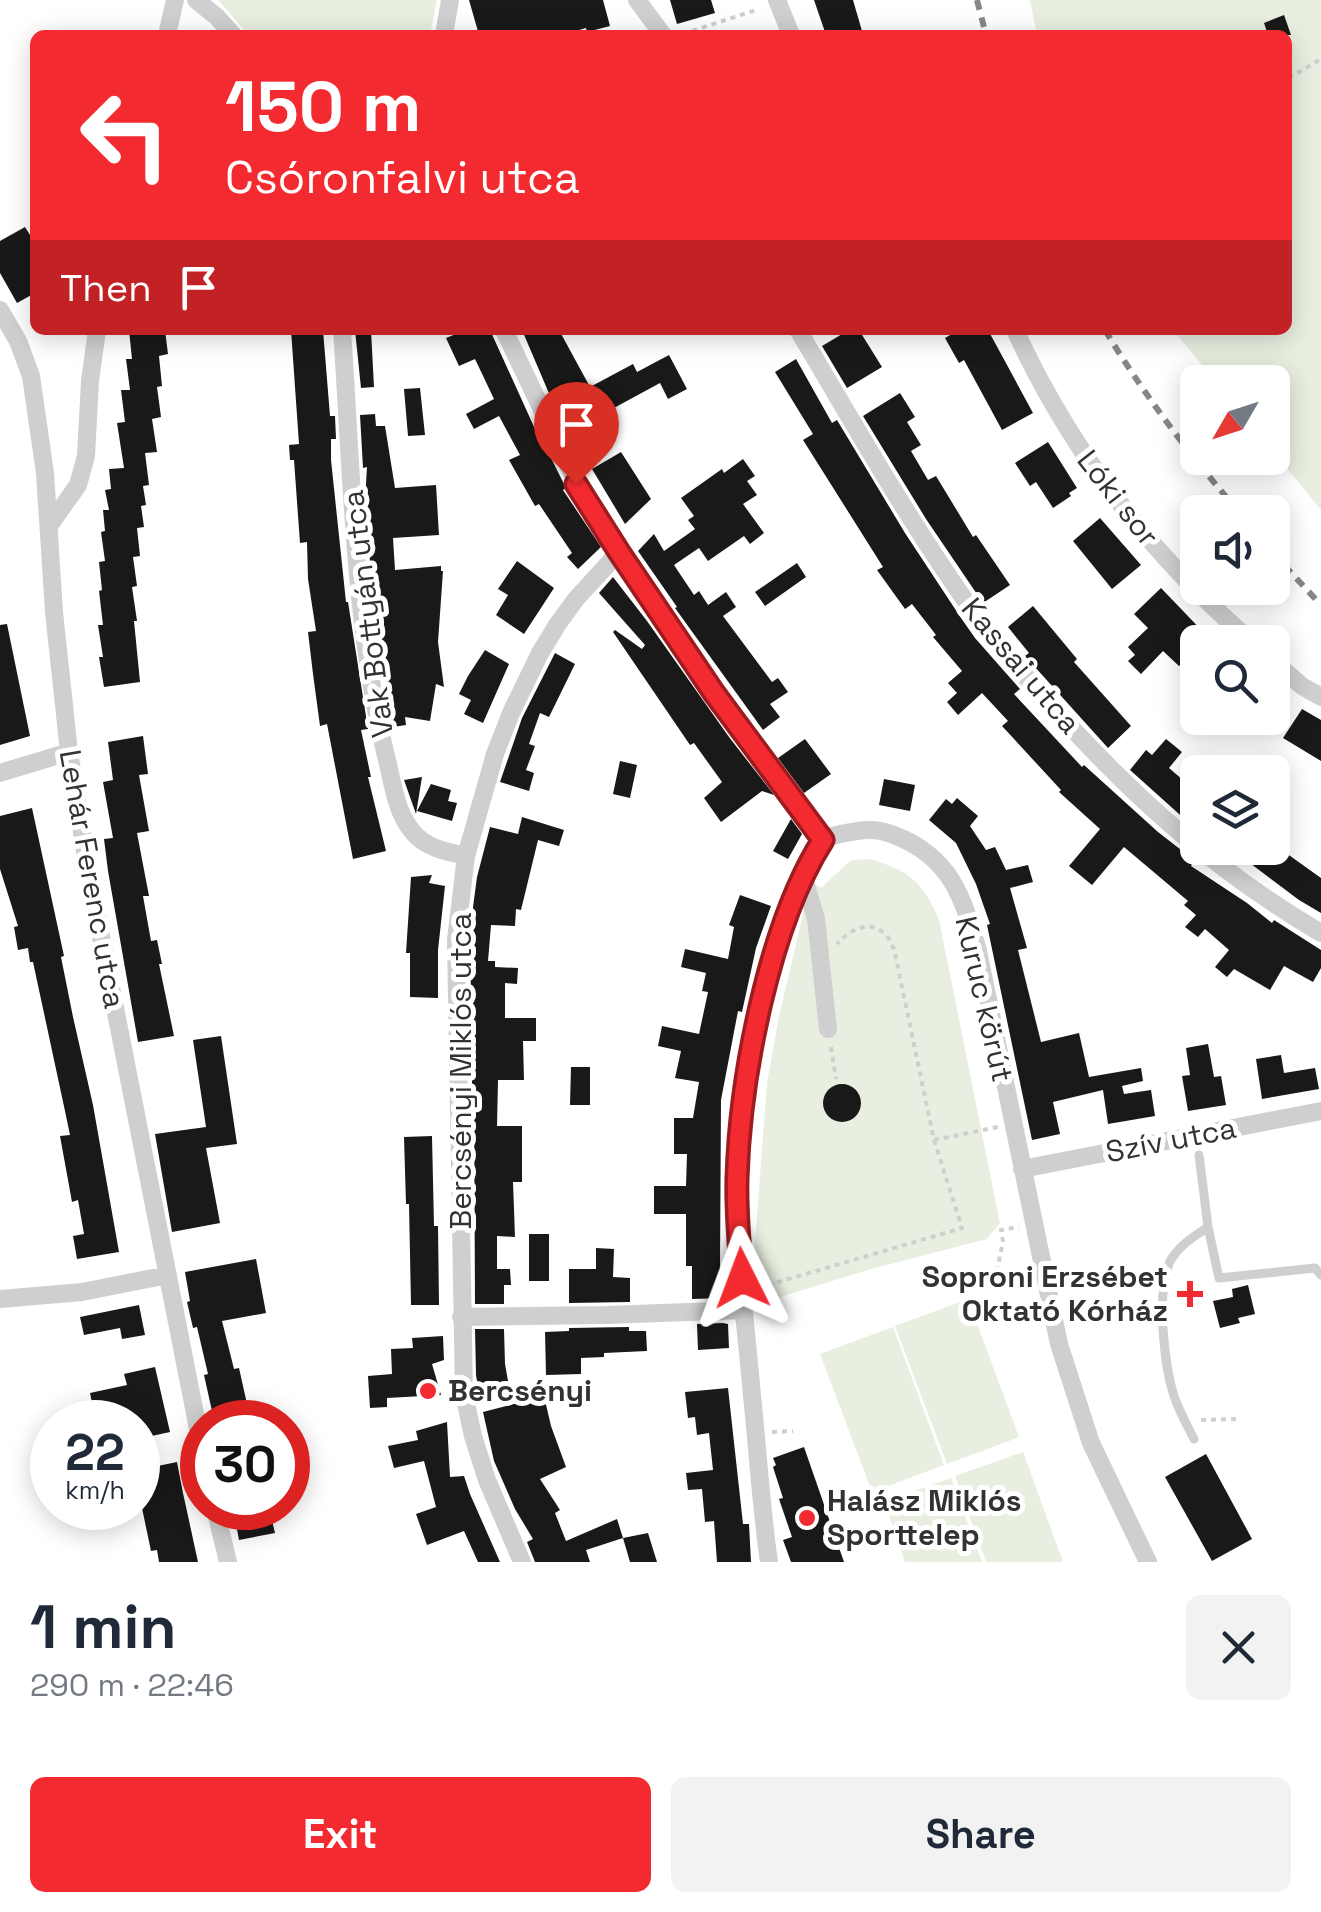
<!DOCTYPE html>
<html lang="en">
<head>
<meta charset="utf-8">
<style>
  :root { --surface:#fff; --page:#f2f2f3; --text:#1f2937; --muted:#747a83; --accent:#f32b30 }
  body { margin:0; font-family:"Space Grotesk",sans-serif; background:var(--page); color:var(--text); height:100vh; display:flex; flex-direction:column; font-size:38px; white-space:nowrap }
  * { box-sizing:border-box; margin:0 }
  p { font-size:32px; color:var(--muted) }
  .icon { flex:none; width:55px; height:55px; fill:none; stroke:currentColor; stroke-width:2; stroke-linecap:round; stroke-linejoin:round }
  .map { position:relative; height:1562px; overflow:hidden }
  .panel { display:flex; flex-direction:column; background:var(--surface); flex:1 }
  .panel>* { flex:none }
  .banner { position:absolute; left:30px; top:30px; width:1262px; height:305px; border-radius:15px; box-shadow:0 5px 25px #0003; background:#f32b30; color:#fff; overflow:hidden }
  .needle { width:65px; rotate:231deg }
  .controls { position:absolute; left:1180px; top:365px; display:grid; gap:20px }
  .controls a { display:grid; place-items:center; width:110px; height:110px; border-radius:15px; background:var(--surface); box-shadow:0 5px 25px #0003; font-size:50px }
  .speed { position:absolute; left:30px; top:1400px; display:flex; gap:20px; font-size:50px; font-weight:700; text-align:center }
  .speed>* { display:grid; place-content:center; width:130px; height:130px; border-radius:50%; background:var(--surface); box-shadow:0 5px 25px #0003; line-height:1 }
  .speed small { font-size:25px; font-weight:400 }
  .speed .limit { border:15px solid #d22; background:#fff; color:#111 }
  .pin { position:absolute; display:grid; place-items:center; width:85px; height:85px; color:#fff; margin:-102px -42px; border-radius:50% 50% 50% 0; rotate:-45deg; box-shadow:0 0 10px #0007 }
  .pin .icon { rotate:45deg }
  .me { position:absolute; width:110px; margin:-55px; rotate:357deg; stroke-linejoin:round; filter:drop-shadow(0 0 8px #0008) }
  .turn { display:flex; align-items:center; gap:35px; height:210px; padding:0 30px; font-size:45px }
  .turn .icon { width:130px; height:130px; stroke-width:2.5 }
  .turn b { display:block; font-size:70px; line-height:85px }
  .then { display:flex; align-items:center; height:95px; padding:0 30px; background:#0003; gap:20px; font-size:38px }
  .round { display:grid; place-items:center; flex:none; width:105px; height:105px; border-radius:15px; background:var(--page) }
  .head { display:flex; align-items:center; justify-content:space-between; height:170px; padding:0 30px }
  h1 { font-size:60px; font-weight:700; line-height:75px }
  .action { display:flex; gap:20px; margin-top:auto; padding:20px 30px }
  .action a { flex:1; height:115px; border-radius:15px; background:var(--accent); color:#fff; font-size:40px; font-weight:700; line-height:115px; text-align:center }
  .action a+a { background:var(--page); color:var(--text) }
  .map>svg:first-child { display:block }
  .green { fill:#e8efe0 }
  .building { fill:#191919 }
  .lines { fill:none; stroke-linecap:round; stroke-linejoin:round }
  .path { stroke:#cfcfcf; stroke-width:4; stroke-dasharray:5 5; stroke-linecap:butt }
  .service { stroke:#cfcfcf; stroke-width:9 }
  .minor { stroke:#cfcfcf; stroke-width:18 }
  .rail { stroke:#878787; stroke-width:6; stroke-dasharray:10 8; stroke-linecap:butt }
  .route-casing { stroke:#9e1c1f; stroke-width:25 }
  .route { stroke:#f32b30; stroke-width:18 }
  .poi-dot { fill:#f32b30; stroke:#fff; stroke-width:4 }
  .labels { text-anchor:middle; stroke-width:10; stroke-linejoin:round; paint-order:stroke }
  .street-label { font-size:30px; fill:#323232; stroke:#fff }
  .poi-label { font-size:30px; font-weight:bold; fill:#323232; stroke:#fff; text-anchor:start }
</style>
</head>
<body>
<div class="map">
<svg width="1321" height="1562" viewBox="0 0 1321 1562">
  <rect width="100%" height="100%" fill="#fff"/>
  <!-- green -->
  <path class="green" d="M218,0H437L430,35H249Z
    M1030,0H1321V510L1273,451L1272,382H1216L1173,330H1288V35H1037Z
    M871,859C910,872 923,881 939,920L1000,1223L987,1239L871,1269L758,1304L754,1255L767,1083L779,1016L811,881L821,888L851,860Z
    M968,1299L1019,1437L947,1464L895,1326Z
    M893,1327L944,1465L872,1492L820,1354Z
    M1023,1452L1063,1562H986L955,1476Z
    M951,1478L982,1562H905L884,1502Z"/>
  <!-- building -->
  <path class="building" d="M469,0H603L610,26L587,32L586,28L562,35H479Z
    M670,0H711L715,13L677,24Z
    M814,0H853L862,31L848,35H826Z
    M1284,15L1291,35H1268L1264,23Z
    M25,227L35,243V293L17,303L0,273V241Z
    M129,330H165L168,354L159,356L162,386L157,387L161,417L152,419L157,452L145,453L149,485L143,486L146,505L141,506L144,527L137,528L140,556L133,557L137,586L132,587L137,621H134L140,682L104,687L99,657H103L98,625H103L99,591L102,590L99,562L105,561L101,532L105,531L103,510H109L105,490L111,489L109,469L124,468L117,423L125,422L121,390H130L126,359H132Z
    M291,330H323L330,416H335L336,439H331V460L346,602H348L368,729L361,730L371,777H368L386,851L353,859L327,724L320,726L313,674L308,632L316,631L308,579L307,542L300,543L294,460H290L289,445L299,444Z
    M355,330H371L374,387L361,388Z
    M466,330H490L545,451L547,450L566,488L563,490L601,547L578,569L567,557L572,553L539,504L535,506L509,460L520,455L499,416L474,429L466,414L494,399L475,359L459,366L446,338Z
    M522,330H559L590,387L633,364L637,372L669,355L687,389L668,399L660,383L601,415L606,425L576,440L548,391Z
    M849,330H859L882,367L847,388L822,346Z
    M959,330H988L1033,413L1002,430L964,360L959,363L945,338Z
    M796,359L832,423L837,420L905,533L961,618L975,638L1020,689L1014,694L1082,767L1084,765L1158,832L1194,860L1191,866L1247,903L1272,923L1274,920L1321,950V968L1313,982L1284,966L1270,990L1234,969L1227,977L1215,967L1229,950L1205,929L1198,937L1185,927L1196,915L1184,905L1188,901L1124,847L1092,885L1069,866L1100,829L1059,792L1061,790L1002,726L1008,721L982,693L958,715L947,702L957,693L948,683L962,671L933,637L936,635L912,604L905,609L877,570L883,567L803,440L813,434L775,372Z
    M420,388L425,435L408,436L404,389Z
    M900,393L915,417L907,422L921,445L911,451L928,480L936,476L973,537L976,535L1010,585L983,603L926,519L863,416Z
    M375,414L376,426H385L395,488L436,485L439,535L393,538L395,570L441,566V571H443L438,642L444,687L436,684L430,721L405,717L406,725L393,727L373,599L365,501L367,467L363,468L360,415Z
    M1048,442L1077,488L1069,493L1071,496L1053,508L1036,482L1030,486L1015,463Z
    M621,452L651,499L625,524L592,469Z
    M743,459L755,476L747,481L757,495L743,504L764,533L750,544L744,536L708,561L699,548L674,565L694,595L699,591L708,605L726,592L736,607L723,616L772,682L778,678L788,692L770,704L780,717L763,730L675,608L677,607L638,551L654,534L664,551L695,529L688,520L694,516L681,498L722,469L724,473Z
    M1100,518L1141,565L1112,589L1073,541Z
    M517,561L554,588L524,634L496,615L508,595L498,589Z
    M797,563L806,577L765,606L755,592Z
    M613,577L647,621L729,737L774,795L762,791L721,822L704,798L722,782L694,743L690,745L613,632L615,630L642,649L645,645L599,593Z
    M1161,588L1208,637L1203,642H1198V648L1179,666L1163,651L1141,674L1128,661L1135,655L1128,647L1148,628L1134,614Z
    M1033,606L1077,659L1074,662L1131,726L1108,748L1025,656L1029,653L1008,627Z
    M7,624L30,736L0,745V625Z
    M485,650L509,664L483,723L464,714L471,700L459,694L468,676Z
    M555,653L575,664L549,717L540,713L529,744L535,746L526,770L534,773L529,791L500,782L522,718Z
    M1302,709L1321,720V761L1283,738Z
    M143,736L148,774L139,775L149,831L137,833L149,896H143L151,941L157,940L162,964H159L174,1036L138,1042L108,871L104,839L113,838L103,782L113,780L108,742Z
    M805,739L831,774L804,793L778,758Z
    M1166,739L1182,752L1169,768L1198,793V831L1130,770L1146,750L1152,755Z
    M620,761L637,765L630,798L613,794Z
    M422,777L416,814L404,780Z
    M884,779L915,785L910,811L879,805Z
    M431,784L451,790L448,801L457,803L452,821L417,811Z
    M957,798L978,816L970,826L986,850L995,847L1006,870L1028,865L1033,882L1010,888L1027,948L1018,950L1041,1042L1079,1033L1089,1077L1141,1068L1143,1081L1122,1086L1124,1094L1151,1090L1155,1116L1108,1124L1103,1090L1053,1102L1060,1134L1032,1140L987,925L990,924L976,884L956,843L929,820L946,799L952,804Z
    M32,808L64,956L61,957L73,1017L93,1105L119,1252L77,1259L73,1236L84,1234L78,1200L72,1202L60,1136L70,1135L65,1111L33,962H30L28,948L18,950L14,927L18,926L0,869V816Z
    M522,817L564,830L559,846L538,840L521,910L516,909L515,926L491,925L488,961H495V967L518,968L517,984L505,983V1018H536V1041H523L524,1080H498L497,1126H522V1182H513L515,1237L497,1236V1269H510L511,1285H504V1304H475L474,1093H472V1013L470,1008L473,907L477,877L490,827L518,834Z
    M791,819L802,834L788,859L773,851Z
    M1230,848H1279L1321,878V913L1299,900Z
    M432,875L429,883L445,886L438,950V998L410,997V953H406L411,877Z
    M740,895L771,906L756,948L742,1012L738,1011L721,1100L720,1269H723V1298L692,1299V1266H686V1214H654V1186H686L687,1154H674V1118H693L699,1082L675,1078L681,1051L658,1046L662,1026L699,1034L708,992L702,991L706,973L681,967L685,949L728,959L734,927L729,925Z
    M221,1036L237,1144L206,1148L220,1223L172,1232L155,1134L206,1127L193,1040Z
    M1208,1044L1214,1077L1221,1076L1226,1105L1188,1111L1182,1076L1190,1075L1186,1048Z
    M1281,1055L1284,1073L1315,1068L1319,1089L1262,1099L1256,1059Z
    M571,1067H590V1105H570Z
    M823 1103a19 19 0 1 1 38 0a19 19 0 1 1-38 0Z
    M432,1136L434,1226H438L439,1305H411L409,1204H406L404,1137Z
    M529,1234H549V1281H529Z
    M596,1248L614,1249L613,1277L630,1278V1302L569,1303V1269H596Z
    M256,1259L266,1313L222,1321L234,1369L239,1368L247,1404L212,1411L204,1375L208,1374L197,1327L193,1328L187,1302L190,1301L185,1272Z
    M1248,1285L1255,1314L1238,1318L1240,1323L1220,1328L1213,1301L1233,1297L1232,1289Z
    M139,1305L145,1335L122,1339L120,1328L84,1335L80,1317Z
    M723,1323L728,1324L729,1348L698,1350L697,1324Z
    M629,1327V1331H646L647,1351L604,1353V1357L581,1358V1374L546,1375L545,1332L569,1331V1328Z
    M475,1329H504L505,1364L510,1392L479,1393L476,1375Z
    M443,1336L444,1360L432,1364L441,1395L387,1398V1407L370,1408L368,1376L392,1374L391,1349L413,1348L412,1338Z
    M155,1367L170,1432L138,1439V1422H123L119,1407L94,1412L90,1393L127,1385L124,1374Z
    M728,1388L743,1524H749L751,1562H717L714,1521L705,1522L702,1489L688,1490L686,1473L713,1470L709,1433L697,1435L695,1417L688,1418L685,1392Z
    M544,1396L551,1426L566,1467L540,1479L560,1510L555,1513L566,1541L617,1519L623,1538L586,1550L590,1562H535L527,1542L533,1539L515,1509L494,1461L483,1412Z
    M447,1422L450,1477L464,1476L470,1494L500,1562H478L464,1531L427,1545L416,1514L436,1507L424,1461L394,1468L388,1446L418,1440L416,1431Z
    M804,1447L844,1562H791L783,1540L792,1537L779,1499L783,1498L773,1467L776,1465L773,1458Z
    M1206,1454L1252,1539L1212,1561L1165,1477Z
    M177,1462L183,1493L198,1562H159L157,1550L151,1551L138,1489V1470Z
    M233,1508H269L275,1533L239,1540Z
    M648,1533L657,1562H630L623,1538Z"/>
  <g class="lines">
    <!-- path -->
    <path class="path" d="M683,34L759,9
      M1288,76L1294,75L1321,59
      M831,1047L836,1079
      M934,1140L998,1127
      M758,1288L962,1228L934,1140L894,949C891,944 889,937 884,933C868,919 848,931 837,944
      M993,1291L1003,1241L1001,1230L1019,1227
      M1201,1420L1236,1419
      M772,1432L793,1431"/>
    <!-- service -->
    <path class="service" d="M1199,1155L1208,1227L1219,1278L1315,1268L1321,1275
      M1194,1439C1187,1425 1179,1411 1174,1396C1164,1366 1155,1285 1172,1258C1181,1244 1195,1236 1208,1227"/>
    <!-- minor -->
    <path class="minor" d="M196,0L217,17L233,35
      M637,0L663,35
      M777,0L791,35
      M167,35L175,0
      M444,35L450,0
      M0,310L18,341L31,376L45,473L54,612L69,752L89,876L202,1449
      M342,330C352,472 353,622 387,760C393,784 396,812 412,831C425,848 447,852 466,856
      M504,330L577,483L619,552L714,693L823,840
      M798,330C850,417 900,506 958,590C985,630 1016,666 1049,703C1130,794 1215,871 1321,933
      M1015,330C1071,452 1151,555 1252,642
      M49,526L78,485L86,456L90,381L97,330
      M1272,660L1302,686L1321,697
      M0,773L69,752
      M803,875L816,919L828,1029
      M1022,1169L1321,1111
      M0,1299L82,1292L168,1275
      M461,1317L606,1315L744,1310
      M215,1508L228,1562
      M522,1562L487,1480L473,1436L464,1394L456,940L466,856L495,754L511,713L539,655L557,625L576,599L619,552
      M769,1562C761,1507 758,1452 752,1396C746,1324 735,1250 737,1177C740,1088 758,994 789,911C797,891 809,849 827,838C836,834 847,833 857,831C869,829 882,830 894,835C951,857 963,897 978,951L1059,1344L1091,1443L1148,1562"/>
    <!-- rail -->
    <path class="rail" d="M977,0L986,35
      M1105,330C1144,395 1190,455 1239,512
      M1272,552L1321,605"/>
  </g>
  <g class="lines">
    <!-- route casing -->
    <g class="route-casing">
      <path id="route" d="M576,484L619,552L714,693L823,840C769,925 740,1077 737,1178C736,1211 739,1245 742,1278"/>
    </g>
    <!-- route -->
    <use href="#route" class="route"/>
  </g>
  <!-- markers -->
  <g class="poi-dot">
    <path d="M1185 1279h10v10h10v10h-10v10h-10v-10h-10v-10h10z"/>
    <circle cx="428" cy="1391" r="10"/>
    <circle cx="807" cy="1518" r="10"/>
  </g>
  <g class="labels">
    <!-- street labels -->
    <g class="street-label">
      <text transform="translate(1118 498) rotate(52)" y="10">Lóki sor</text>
      <text transform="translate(368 614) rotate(-97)" y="10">Vak Bottyán utca</text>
      <text transform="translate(1021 666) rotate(50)" y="10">Kassai utca</text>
      <text transform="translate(92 879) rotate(80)" y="10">Lehár Ferenc utca</text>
      <text transform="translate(984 999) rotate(77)" y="10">Kuruc körút</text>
      <text transform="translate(461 1071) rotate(-90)" y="10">Bercsényi Miklós utca</text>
      <text transform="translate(1171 1140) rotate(-11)" y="10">Szív utca</text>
    </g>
    <!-- poi labels -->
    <g class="poi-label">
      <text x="1168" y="1287" text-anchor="end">Soproni Erzsébet<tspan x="1168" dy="34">Oktató Kórház</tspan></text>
      <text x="448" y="1401">Bercsényi</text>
      <text x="827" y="1511">Halász Miklós<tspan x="827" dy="34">Sporttelep</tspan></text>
    </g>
  </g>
</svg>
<div class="controls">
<a><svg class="needle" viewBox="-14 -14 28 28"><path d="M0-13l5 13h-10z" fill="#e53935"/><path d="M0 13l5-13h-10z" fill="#747a83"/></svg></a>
<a><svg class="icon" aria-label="sound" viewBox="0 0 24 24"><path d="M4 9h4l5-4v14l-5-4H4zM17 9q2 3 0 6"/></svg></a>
<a><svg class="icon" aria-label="search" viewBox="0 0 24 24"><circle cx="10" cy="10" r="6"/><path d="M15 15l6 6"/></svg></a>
<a><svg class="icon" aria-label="layers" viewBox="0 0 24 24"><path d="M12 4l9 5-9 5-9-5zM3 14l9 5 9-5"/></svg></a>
</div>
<div class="speed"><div>22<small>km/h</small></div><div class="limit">30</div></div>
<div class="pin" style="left:576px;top:484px;background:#d93025"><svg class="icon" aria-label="arrive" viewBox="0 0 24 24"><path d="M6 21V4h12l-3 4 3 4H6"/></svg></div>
<svg class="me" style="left:742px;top:1278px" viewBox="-20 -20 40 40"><path d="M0-17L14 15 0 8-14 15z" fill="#f32b30" stroke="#fff" stroke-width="4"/></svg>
<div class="banner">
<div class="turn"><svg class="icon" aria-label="left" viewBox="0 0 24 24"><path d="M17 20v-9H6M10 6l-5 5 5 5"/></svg><div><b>150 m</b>Csóronfalvi utca</div></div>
<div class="then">Then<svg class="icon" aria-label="arrive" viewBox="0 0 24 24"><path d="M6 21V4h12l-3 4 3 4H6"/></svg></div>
</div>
</div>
<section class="panel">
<div class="head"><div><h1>1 min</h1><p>290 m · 22:46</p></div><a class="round"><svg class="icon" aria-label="close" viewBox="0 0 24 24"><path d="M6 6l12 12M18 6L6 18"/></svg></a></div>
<div class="action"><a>Exit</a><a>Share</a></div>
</section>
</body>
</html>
